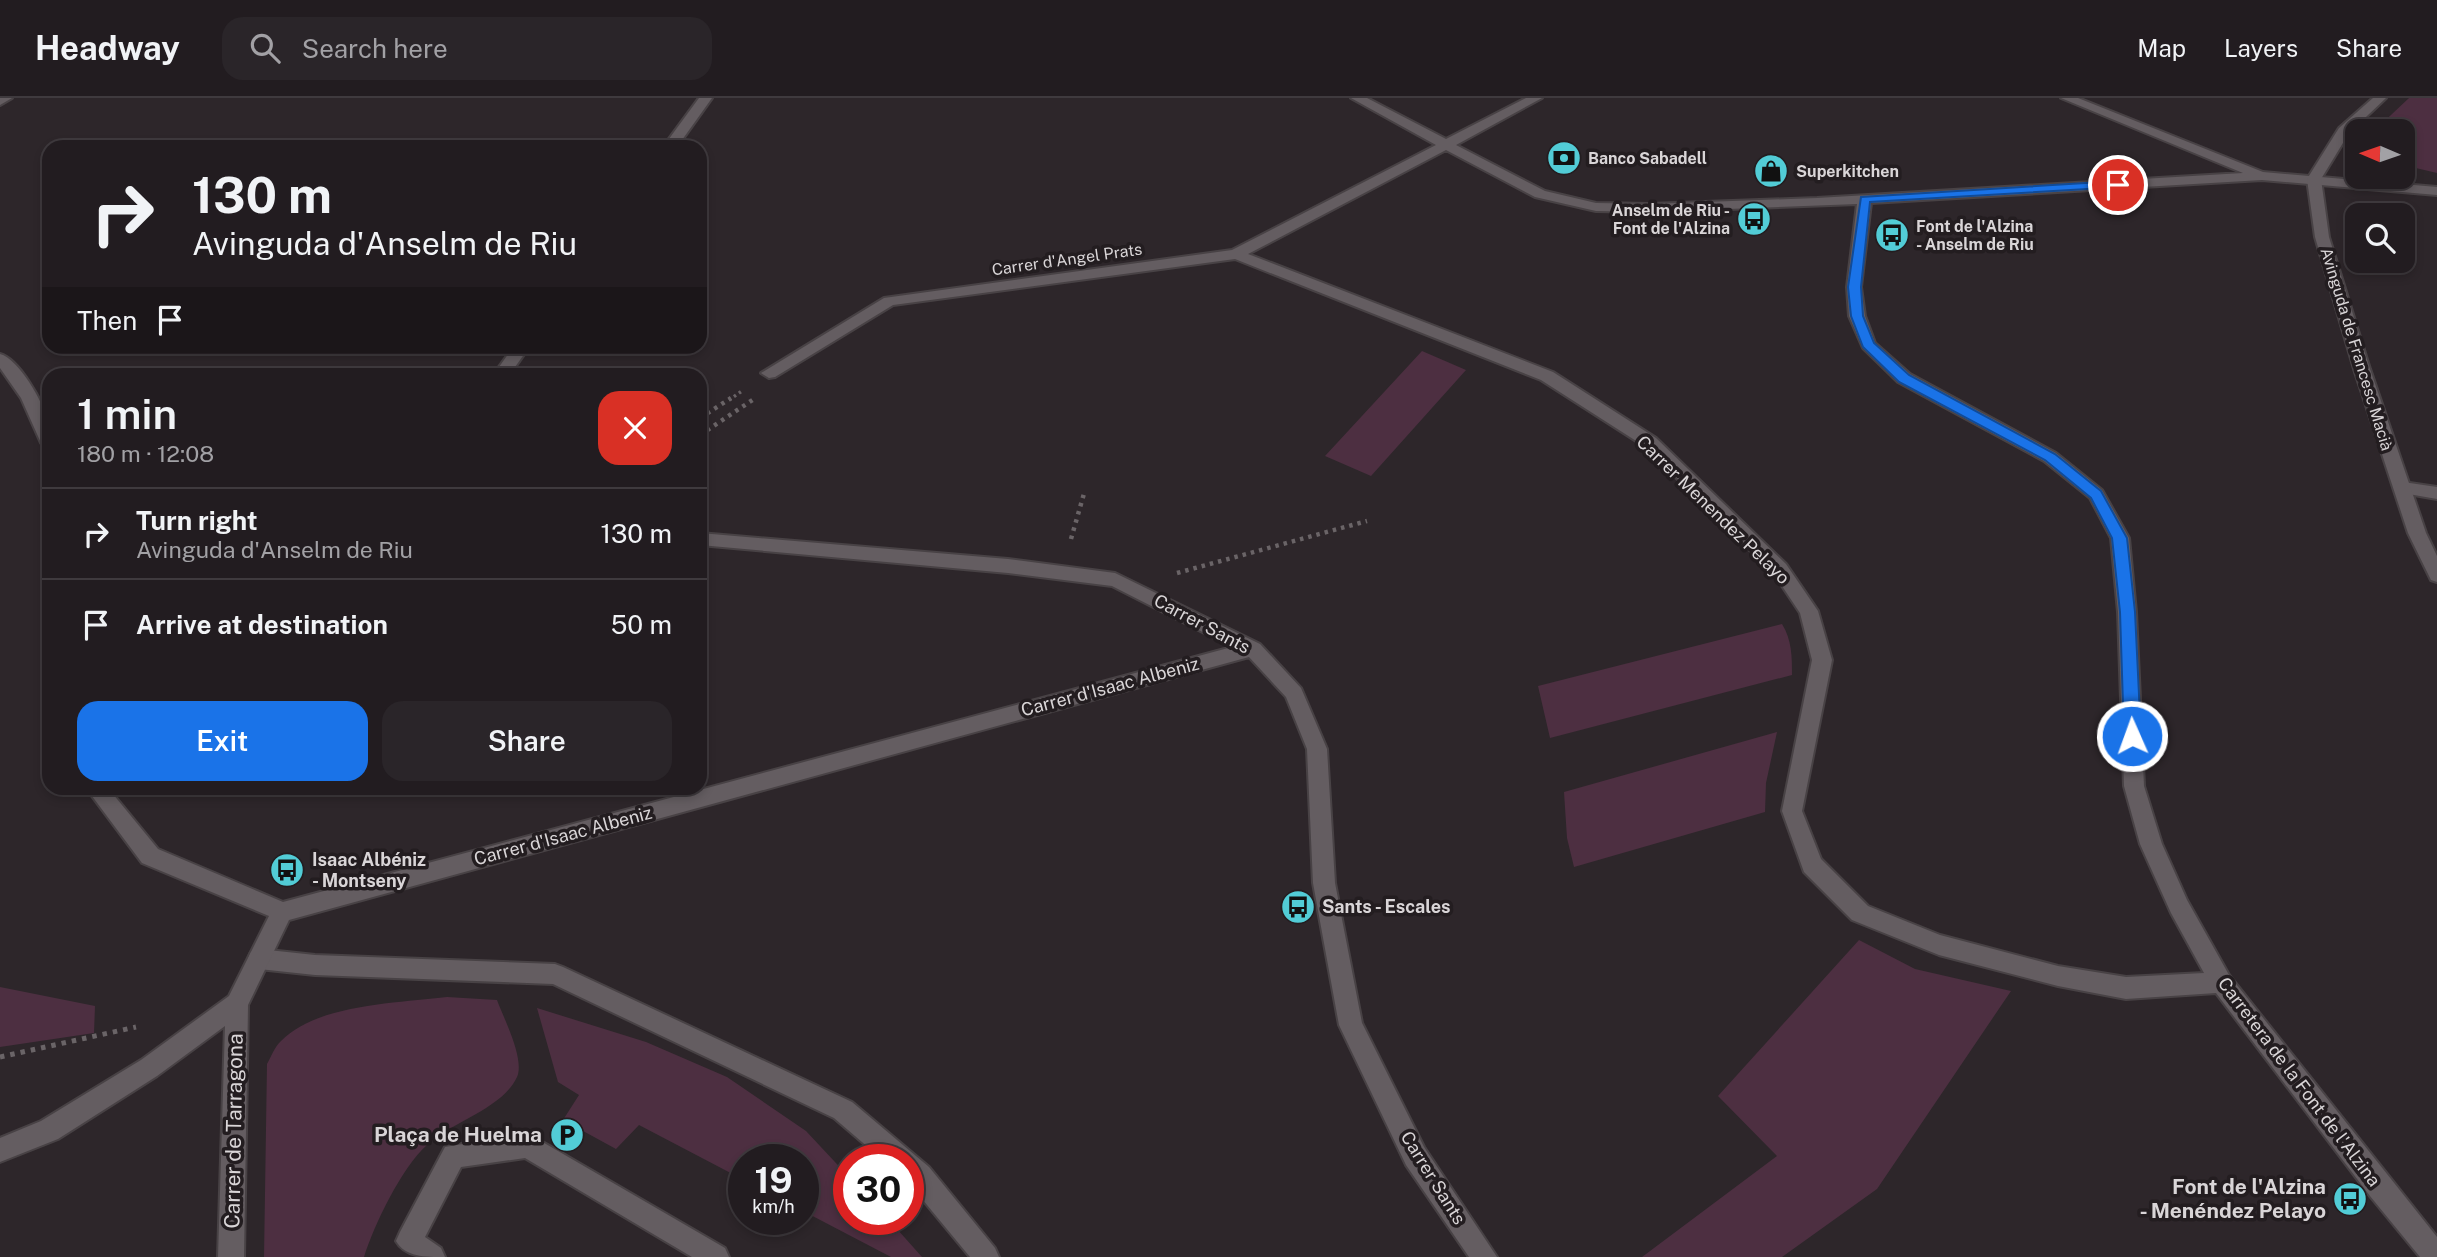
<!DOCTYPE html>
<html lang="en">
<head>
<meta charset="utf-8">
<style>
  :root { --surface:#221c20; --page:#2a2529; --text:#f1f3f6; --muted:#a2a1a5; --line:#3f3a3e; --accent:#1a73e8 }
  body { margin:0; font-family:"Public Sans",sans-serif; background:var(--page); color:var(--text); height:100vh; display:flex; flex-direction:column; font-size:26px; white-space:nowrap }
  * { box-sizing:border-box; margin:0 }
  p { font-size:23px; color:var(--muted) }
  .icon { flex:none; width:38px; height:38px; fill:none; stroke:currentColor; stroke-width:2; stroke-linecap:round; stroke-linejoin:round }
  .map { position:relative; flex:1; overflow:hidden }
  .sheet { position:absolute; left:42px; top:270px; width:665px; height:427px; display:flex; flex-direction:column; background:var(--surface); border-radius:21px; box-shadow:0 4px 10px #0003,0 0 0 2px var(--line) }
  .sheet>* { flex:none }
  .top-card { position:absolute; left:42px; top:42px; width:665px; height:214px; border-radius:21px; box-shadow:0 4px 10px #0003,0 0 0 2px var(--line); background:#221c20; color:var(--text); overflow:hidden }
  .needle { width:46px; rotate:272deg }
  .fabs { position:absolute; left:2345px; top:21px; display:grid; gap:14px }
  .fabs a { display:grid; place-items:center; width:70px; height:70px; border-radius:14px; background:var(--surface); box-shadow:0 4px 10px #0003,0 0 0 2px var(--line); font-size:35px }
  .speed { position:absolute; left:728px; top:1046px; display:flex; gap:14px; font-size:35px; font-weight:700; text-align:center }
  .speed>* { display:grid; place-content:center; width:91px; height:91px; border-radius:50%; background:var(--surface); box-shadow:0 4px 10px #0003,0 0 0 2px var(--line); line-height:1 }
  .speed small { font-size:18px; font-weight:400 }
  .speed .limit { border:10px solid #d22; background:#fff; color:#111 }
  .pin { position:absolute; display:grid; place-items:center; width:60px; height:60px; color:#fff; margin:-30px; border:4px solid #fff; border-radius:50%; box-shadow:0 2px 7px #0007 }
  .me { position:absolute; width:77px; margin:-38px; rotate:358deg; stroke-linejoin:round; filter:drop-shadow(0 0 5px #0008) }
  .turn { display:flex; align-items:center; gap:24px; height:147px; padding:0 35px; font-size:32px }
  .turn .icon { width:91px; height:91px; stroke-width:2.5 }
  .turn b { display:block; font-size:49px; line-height:60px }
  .then { display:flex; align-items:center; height:66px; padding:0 35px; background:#0003; gap:14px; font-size:26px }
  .round { display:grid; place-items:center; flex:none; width:74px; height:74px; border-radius:21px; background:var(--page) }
  .summary { display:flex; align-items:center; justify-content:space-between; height:119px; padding:0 35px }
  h1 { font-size:42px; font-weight:600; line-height:52px }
  .primary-button { display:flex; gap:14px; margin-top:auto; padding:14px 35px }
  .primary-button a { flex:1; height:80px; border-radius:21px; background:var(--accent); color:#fff; font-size:28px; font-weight:600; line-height:80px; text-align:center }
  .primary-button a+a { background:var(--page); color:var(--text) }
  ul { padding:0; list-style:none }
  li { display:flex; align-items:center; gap:21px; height:91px; padding:0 35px; border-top:2px solid var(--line) }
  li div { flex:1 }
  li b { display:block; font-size:26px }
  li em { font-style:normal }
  header { display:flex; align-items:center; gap:42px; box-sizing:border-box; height:98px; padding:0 35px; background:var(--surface); border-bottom:2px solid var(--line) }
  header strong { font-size:33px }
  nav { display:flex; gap:38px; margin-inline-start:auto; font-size:24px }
  .search { width:490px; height:63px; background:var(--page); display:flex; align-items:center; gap:18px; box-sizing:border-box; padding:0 24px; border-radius:21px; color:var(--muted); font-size:26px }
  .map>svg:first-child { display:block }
  .green { fill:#4d2f41 }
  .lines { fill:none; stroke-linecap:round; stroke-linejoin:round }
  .service-casing { stroke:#484245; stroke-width:4 }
  .minor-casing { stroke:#484245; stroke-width:4 }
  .tertiary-casing { stroke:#484245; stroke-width:4 }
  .path-far2 { stroke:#6a6467; stroke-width:3.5; stroke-dasharray:2.5 3.5; stroke-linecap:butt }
  .path-far1 { stroke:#6a6467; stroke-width:4.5; stroke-dasharray:3.5 5; stroke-linecap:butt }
  .path { stroke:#6a6467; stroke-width:5; stroke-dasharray:4.5 6; stroke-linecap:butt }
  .service { fill:#645d61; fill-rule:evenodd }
  .minor { fill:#645d61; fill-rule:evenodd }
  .tertiary { fill:#645d61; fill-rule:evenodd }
  .route { fill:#1a73e8; stroke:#114b97; stroke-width:2 }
  .labels { text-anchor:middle; stroke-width:7; stroke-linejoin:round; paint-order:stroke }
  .far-poi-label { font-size:16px; font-weight:bold; fill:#d9d5d7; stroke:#231d20; text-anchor:start }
  .far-street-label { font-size:16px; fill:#d9d5d7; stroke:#231d20 }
  .street-label { font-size:18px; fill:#d9d5d7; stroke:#231d20 }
  .poi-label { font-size:18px; font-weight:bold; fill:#d9d5d7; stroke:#231d20; text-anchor:start }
  .near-street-label { font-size:21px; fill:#d9d5d7; stroke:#231d20 }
  .near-poi-label { font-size:21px; font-weight:bold; fill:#d9d5d7; stroke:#231d20; text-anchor:end }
</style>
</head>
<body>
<header>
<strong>Headway</strong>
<div class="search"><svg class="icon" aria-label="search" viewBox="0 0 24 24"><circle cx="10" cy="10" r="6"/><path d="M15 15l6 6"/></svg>Search here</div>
<nav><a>Map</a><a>Layers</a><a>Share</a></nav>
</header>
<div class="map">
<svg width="2437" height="1159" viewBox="0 0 2437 1159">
  <rect width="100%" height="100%" fill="#2d262a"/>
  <!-- green -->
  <path class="green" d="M2409,0H2437V75L2403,67V33H2374Z
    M1422,253L1466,272L1371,378L1325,358Z
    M1782,526C1792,542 1792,559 1792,577L1550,640L1538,588Z
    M1777,634L1766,685L1765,714L1574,769L1567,740L1564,694Z
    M1859,842L1915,871L2011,893L1877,1091L1782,1159H1642L1777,1058L1718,998Z
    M0,889L95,908L94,935L0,949Z
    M447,899L497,902C504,921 525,961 517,979C502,1011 451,1024 427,1047C402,1069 374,1127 364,1159H264L267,966C271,959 275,948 281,943C317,906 398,905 447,899Z
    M537,910L646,944L727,979L806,1033L849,1079V1122H889L922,1159H891L803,1113V1062H744V1082L639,1027L616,1051L563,1022L579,997L558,984Z"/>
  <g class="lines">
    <!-- service casing -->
    <g class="service-casing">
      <path id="service" d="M2403,384L2437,389V401L2397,394L2394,390L2397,386Z
        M259,851L315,857L555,866L563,869L852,1004L929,1069L995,1150L999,1159H970L908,1084V1062H883L834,1020L553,886L315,877L259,871L251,868L248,861L251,854Z
        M527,1035L725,1150L729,1159H692L525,1060L461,1069L425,1139L441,1150L445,1159C425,1159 405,1159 396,1143L400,1134L445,1049Z"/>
    </g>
    <!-- minor casing -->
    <g class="minor-casing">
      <path id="minor" d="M0,0H12L0,7Z
        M699,0H712L677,49H663Z
        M1351,0H1367L1446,41L1526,0H1542L1456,47L1545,93L1596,105L1650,106L1817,100L2243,75L2061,0H2078L2263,74L2437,89V97L2262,82L1871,105L1861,189L1865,218L1875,245L1910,276L2056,355L2102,392L2129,440L2136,514L2144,688L2162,746L2187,802L2229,877L2437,1139V1159H2420L2370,1098L2216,895L2126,901L2058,888L1939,857L1852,822L1804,774L1782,713L1812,562L1800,515L1774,476L1644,348L1541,282L1235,161L893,207L775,279L769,280L761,275L884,200L1232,152L1436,47ZM1446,52L1535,99L1596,113L1650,114L1857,106L1847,189L1849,218L1863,250L1898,284L2044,363L2090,400L2111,440L2118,514L2124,688L2140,746L2171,815L2204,875L2126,879L2058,868L1940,837L1868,808L1821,761L1802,713L1832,562L1818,513L1786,466L1656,340L1553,274L1248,156Z
        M514,248H530L510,276H494Z
        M0,256C19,261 43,304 48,323C51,331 49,342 49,351L41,345L21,300L0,270Z
        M700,435L1008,461L1115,475L1260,546L1301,590L1327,651L1335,785L1362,925L1424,1049L1497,1159H1469L1406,1067L1339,927L1313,785L1307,651L1286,599L1249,559L289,822L248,907L244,1159H218L225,928L157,978L58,1041L0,1064V1040L41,1023L141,962L229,898L269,818L142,765L86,690H108L158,751L283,804L1232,549L1112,488L1008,475L700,447Z"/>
    </g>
    <!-- tertiary casing -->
    <g class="tertiary-casing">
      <path id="tertiary" d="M2373,0H2386L2349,35L2321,81L2329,139L2370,271L2426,435L2437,458V484L2431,482L2408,435L2354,271L2315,139L2307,81L2339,30Z"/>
    </g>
    <!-- path-far2 -->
    <path class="path-far2" d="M729,302L742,293"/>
    <!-- path-far1 -->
    <path class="path-far1" d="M700,320L731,300
      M700,337L754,301
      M1071,441L1085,392
      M1177,475L1367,423"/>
    <!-- path -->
    <path class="path" d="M0,959L136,929"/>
    <!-- service -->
    <use href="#service" class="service"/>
    <!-- minor -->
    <use href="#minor" class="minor"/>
    <!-- tertiary -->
    <use href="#tertiary" class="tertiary"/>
  </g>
  <!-- route -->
  <path class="route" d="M2118,83L2123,87L2122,89L1870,104L1861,189L1863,218L1874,245L1909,277L2055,356L2101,393L2127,440L2135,514L2141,638L2138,643H2127L2124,638L2120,514L2112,440L2091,400L2045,362L1899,284L1863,249L1851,218L1848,189L1861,99Z"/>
  <!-- icons -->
  <defs>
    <g id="bank-disc" transform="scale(1.75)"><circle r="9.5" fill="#52ccd6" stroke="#231d20"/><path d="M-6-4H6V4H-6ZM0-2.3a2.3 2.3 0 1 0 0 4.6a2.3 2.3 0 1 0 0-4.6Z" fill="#111"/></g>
    <g id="shop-disc" transform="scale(1.75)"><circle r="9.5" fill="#52ccd6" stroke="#231d20"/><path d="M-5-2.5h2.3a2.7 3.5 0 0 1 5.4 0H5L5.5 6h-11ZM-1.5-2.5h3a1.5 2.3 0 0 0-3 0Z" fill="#111"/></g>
    <g id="bus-disc" transform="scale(1.75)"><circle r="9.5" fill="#52ccd6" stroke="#231d20"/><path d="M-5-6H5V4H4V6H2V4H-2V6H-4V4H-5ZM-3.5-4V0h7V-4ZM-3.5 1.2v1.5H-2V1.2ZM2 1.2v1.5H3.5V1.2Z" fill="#111"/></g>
    <g id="parking-disc" transform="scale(1.75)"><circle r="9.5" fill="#52ccd6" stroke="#231d20"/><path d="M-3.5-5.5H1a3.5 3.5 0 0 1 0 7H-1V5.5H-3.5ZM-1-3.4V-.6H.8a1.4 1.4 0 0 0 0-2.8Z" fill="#111"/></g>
  </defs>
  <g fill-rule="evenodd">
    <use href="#bank-disc" x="1564" y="60"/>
    <use href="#shop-disc" x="1771" y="73"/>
    <use href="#bus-disc" x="1754" y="121"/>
    <use href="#bus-disc" x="1892" y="137"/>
    <use href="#bus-disc" x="287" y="772"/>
    <use href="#bus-disc" x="1298" y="809"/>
    <use href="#parking-disc" x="567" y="1037"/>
    <use href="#bus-disc" x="2350" y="1101"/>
  </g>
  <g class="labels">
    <!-- far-poi labels -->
    <g class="far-poi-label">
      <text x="1588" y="66">Banco Sabadell</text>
      <text x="1796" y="79">Superkitchen</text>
      <text x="1730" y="118" text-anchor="end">Anselm de Riu -<tspan x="1730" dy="18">Font de l'Alzina</tspan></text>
      <text x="1916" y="134">Font de l'Alzina<tspan x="1916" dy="18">- Anselm de Riu</tspan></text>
    </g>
    <!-- far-street labels -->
    <g class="far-street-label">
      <text transform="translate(1067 161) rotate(-8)" y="6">Carrer d'Angel Prats</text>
      <text transform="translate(2357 251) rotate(73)" y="6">Avinguda de Francesc Macià</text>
    </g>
    <!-- street labels -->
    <g class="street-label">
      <text transform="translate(1713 412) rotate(44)" y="6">Carrer Menendez Pelayo</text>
      <text transform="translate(1202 526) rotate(28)" y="6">Carrer Sants</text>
      <text transform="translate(1110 589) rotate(-15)" y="6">Carrer d'Isaac Albeniz</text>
      <text transform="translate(563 738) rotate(-15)" y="6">Carrer d'Isaac Albeniz</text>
      <text transform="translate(2299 984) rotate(53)" y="6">Carretera de la Font de l'Alzina</text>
      <text transform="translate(1433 1080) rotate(58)" y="6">Carrer Sants</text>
    </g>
    <!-- poi labels -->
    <g class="poi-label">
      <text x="312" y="768">Isaac Albéniz<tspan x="312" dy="21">- Montseny</tspan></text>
      <text x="1322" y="815">Sants - Escales</text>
    </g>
    <!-- near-street labels -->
    <g class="near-street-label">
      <text transform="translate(234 1033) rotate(-89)" y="7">Carrer de Tarragona</text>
    </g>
    <!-- near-poi labels -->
    <g class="near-poi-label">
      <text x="542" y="1044">Plaça de Huelma</text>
      <text x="2326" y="1096">Font de l'Alzina<tspan x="2326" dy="24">- Menéndez Pelayo</tspan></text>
    </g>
  </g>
</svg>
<div class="fabs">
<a><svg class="needle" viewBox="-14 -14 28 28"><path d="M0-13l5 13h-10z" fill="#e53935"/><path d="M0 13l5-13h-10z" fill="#a2a1a5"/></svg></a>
<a><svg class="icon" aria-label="search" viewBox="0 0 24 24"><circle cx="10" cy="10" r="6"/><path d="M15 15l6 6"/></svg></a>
</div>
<div class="speed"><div>19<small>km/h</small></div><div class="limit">30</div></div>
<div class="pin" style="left:2118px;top:87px;background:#d93025"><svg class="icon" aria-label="arrive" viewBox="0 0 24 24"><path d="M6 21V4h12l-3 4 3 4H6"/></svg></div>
<svg class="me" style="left:2132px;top:638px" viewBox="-20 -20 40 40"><circle r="17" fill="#1a73e8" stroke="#fff" stroke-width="3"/><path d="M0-11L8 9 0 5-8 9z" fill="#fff"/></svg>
<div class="top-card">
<div class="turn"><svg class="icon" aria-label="right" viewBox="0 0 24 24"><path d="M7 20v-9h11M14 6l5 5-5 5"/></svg><div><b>130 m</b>Avinguda d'Anselm de Riu</div></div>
<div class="then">Then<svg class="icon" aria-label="arrive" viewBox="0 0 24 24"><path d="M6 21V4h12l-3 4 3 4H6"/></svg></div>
</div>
<section class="sheet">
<div class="summary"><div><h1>1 min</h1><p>180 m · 12:08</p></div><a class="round" style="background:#d93025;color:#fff"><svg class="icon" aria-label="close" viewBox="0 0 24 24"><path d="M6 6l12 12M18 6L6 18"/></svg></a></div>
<ul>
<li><svg class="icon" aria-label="right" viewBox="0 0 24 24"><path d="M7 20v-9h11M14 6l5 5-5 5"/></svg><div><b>Turn right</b><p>Avinguda d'Anselm de Riu</p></div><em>130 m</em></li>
<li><svg class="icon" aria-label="arrive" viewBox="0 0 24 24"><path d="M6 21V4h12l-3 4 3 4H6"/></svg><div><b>Arrive at destination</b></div><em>50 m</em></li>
</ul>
<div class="primary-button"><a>Exit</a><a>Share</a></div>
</section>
</div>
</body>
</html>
